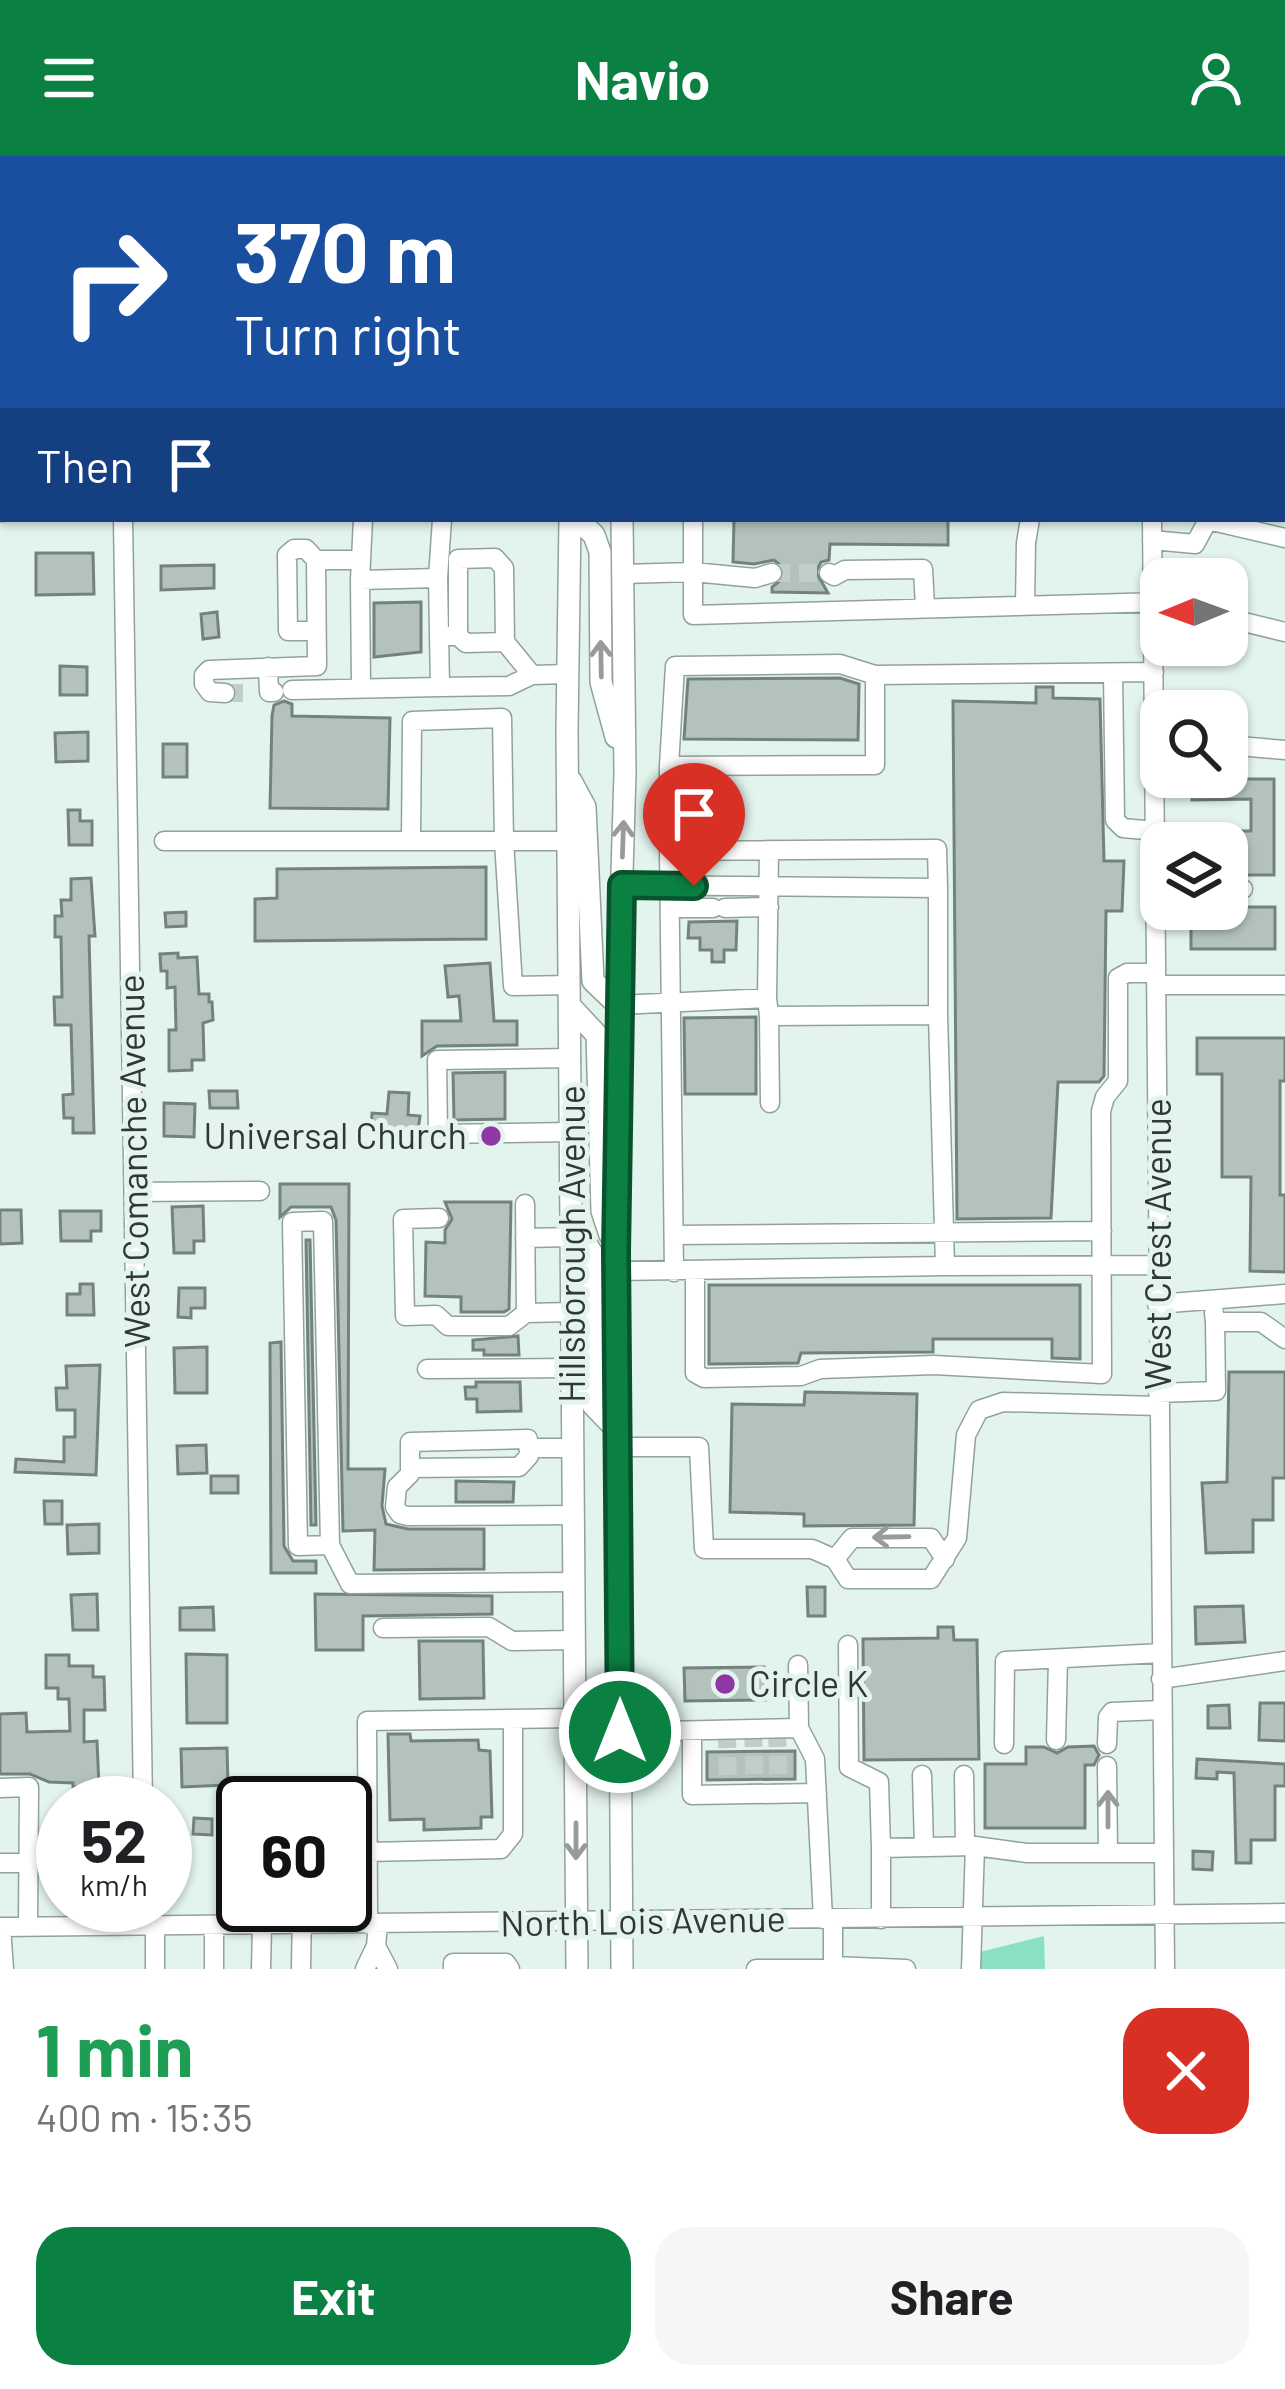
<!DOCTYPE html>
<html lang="en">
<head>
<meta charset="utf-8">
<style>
  :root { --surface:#fff; --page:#f6f6f6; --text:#202124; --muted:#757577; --accent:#0b8043 }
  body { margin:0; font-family:Barlow,sans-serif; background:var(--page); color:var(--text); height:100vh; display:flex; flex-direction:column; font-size:45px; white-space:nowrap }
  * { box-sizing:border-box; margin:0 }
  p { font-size:39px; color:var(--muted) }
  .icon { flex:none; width:66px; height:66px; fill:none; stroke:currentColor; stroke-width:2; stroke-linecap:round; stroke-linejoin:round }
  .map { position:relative; height:1813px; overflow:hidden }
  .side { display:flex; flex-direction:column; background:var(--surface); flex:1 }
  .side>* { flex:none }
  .guide { position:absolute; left:0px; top:0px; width:1287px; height:366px; box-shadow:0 3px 9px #0004; background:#1a4fa0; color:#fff; overflow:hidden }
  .needle { width:78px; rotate:269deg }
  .buttons { position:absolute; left:1140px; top:402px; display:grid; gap:24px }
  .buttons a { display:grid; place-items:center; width:108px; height:108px; border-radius:24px; background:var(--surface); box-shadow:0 3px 9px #0004; font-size:60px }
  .speed { position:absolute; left:36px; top:1620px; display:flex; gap:24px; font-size:60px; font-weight:700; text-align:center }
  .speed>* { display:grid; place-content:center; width:156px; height:156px; border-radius:50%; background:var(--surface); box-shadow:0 3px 9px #0004; line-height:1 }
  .speed small { font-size:30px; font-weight:400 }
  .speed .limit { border:6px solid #111; border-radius:18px; background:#fff; color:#111 }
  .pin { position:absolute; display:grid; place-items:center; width:102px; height:102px; color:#fff; margin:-123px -51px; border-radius:50% 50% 50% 0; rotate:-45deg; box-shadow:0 0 12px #0007 }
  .pin .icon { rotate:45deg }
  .me { position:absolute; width:132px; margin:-66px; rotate:0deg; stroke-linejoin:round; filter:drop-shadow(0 0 9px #0008) }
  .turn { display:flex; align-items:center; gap:42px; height:252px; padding:0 36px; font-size:54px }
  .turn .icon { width:156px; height:156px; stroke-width:2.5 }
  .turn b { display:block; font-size:84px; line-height:102px }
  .then { display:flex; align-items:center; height:114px; padding:0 36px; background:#0003; gap:24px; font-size:45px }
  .round { display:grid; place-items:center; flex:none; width:126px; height:126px; border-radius:36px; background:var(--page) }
  .headline { display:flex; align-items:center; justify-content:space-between; height:204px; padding:0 36px }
  h1 { font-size:72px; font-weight:700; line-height:90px; color:#1e9e55 }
  .action { display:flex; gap:24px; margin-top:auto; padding:24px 36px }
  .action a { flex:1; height:138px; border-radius:36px; background:var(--accent); color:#fff; font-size:48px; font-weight:700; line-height:138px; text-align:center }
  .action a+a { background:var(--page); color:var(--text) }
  header { display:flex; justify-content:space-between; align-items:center; height:156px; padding:0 36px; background:var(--accent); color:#fff; font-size:54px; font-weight:700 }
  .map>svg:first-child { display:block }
  .green { fill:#8ae1c2 }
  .building { fill:#b3c3bc; stroke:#73837c; stroke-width:3 }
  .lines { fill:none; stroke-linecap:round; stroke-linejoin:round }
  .minor-tunnel { stroke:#bfcec8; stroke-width:18; stroke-dasharray:18 9; stroke-linecap:butt }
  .minor-casing { stroke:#92a29b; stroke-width:21 }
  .major-casing { stroke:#92a29b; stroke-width:24 }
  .minor { stroke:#fff; stroke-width:18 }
  .major { stroke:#fff; stroke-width:21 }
  .oneway { stroke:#989b9a }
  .route-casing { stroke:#07532c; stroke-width:30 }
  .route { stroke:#0b8043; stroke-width:21 }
  .poi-dot { fill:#8f37a4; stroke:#e3f4ed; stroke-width:4.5 }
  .labels { text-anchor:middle; stroke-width:10; stroke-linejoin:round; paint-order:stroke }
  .poi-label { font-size:36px; fill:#303734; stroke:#e3f4ed; text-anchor:end }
  .street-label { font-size:36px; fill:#303734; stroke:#e3f4ed }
</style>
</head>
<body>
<header><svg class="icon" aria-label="menu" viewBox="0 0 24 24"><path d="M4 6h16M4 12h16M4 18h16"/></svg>Navio<svg class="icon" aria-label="person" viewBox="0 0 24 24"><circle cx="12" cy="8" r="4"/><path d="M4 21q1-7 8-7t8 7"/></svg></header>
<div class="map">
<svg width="1285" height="1813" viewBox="0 0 1285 1813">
  <rect width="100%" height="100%" fill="#e3f4ed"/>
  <!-- green -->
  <path class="green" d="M1044,1780L1045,1813H981L980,1796Z"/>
  <!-- building -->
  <path class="building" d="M734,363H948V389L830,388L829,404L821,406L816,416L828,437L772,436V431L785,421L784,412L774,404L754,408L733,406Z
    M36,397H93L94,438L36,439Z
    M214,409V432L161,434V410Z
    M421,446V496L374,501V447Z
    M217,456L219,481L203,483L201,458Z
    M60,510L87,511V539H60Z
    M840,522L859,528L858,584L684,583L688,523Z
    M1036,531H1053V542L1100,543L1104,705H1124L1122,755H1106L1104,920L1099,926H1058L1051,1062L957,1063L953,545L1036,547Z
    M284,545L292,548V560L390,562L388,653L270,652L272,560L274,549Z
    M88,576V605L56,606L55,577Z
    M163,588H187V621H163Z
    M1192,623H1274V719H1227V687H1194V675H1251V643L1192,644Z
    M68,654H80V665H92V689H69Z
    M486,711V783L255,785V743L277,742V713Z
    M91,722L95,780H89L94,977H73V962H64L63,939L73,938L71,869H55L54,841H62L61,781H55V760H62L61,744H71V723Z
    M1227,751H1275V793H1191V753Z
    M186,756V770L166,771L165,757Z
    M737,765L736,794H724V806H712V794H700V782H688L689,766Z
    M178,797V802L197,801L199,838H209V846H212L213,864L203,867L204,904H192V914L169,915V874H176L175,831L167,832V815H161L160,798Z
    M490,807L494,865H517V889L437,890L422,900V865H461L459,840L448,841L445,810Z
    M756,861V938H685L684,862Z
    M1197,882H1285V925H1280V1039H1285V1116L1250,1115L1251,1021H1222V918H1197Z
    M505,916V963L454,964L453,917Z
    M209,935H237L238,952H210Z
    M389,936L409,937L408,959L420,960L418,975L371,972L372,957L387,958Z
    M164,947L195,948L194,981L164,980Z
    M280,1028H349L348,1313H385L382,1350L386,1368L408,1373H484V1413L374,1414L375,1374L343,1375L336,1064L331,1051H291L280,1061Z
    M445,1046H511L509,1153L504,1156H461V1141L425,1140L426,1086L445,1087V1074L452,1063Z
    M203,1050L204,1085H194V1097H174L172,1051Z
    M0,1054H21L22,1087L0,1088Z
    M60,1055H101V1075H91V1085H61Z
    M306,1084H310L316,1369H311Z
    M80,1128H93L94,1159H67V1138H80Z
    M709,1129H1080V1203L1052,1202V1183H933V1196L801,1197L798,1207L709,1208Z
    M179,1132H205V1152H191V1162L178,1161Z
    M518,1180L519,1199H484V1194H473V1184Z
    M281,1186L284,1390L293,1405H316V1417H271L270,1187Z
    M207,1191V1237H175L174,1192Z
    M100,1209L96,1319L15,1316L16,1303L64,1306V1281H75V1254H57L56,1232H67L66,1210Z
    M1229,1216H1285V1322H1273V1364H1253V1396L1206,1397L1202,1327L1227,1326Z
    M476,1226H520L521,1255L477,1256V1243H466L465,1231H476Z
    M805,1236L917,1238L914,1369L804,1370V1358L730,1356L732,1248L804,1249Z
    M206,1289L207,1317L178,1318L177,1290Z
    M211,1320H238V1337H211Z
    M456,1325L514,1326L513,1346H456Z
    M44,1345H62V1368H45Z
    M99,1368V1397L68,1398L67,1369Z
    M807,1431H825V1460H808Z
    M97,1438L98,1474H73L71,1439Z
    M315,1438L492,1440V1458L363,1460V1494H316Z
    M1243,1450L1245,1486L1196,1488L1195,1451Z
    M213,1451L214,1474H180V1452Z
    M938,1471H953L954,1484H977L979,1603L864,1604L863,1483L938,1482Z
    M419,1485H483L484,1542L420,1543Z
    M186,1498L227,1499V1567H187Z
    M46,1499H69V1510H93V1521H104L105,1554H84V1586L97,1585L99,1631H73V1627L49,1626L30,1618H0V1558L26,1557L27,1576L70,1575L69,1543H58V1532H46Z
    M764,1511L765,1544L685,1545L684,1512Z
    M1260,1547H1285V1585L1259,1584Z
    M1229,1549L1230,1572H1208V1550Z
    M388,1578H410L411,1585L478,1584L479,1594L490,1595L492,1661H481V1672L424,1674V1663L390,1664Z
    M1094,1590L1099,1599L1094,1609H1085V1672H985V1608H1026V1591H1044L1057,1597L1068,1591Z
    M227,1592L228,1629L182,1631L181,1593Z
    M795,1595V1623L707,1624V1596Z
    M1197,1603L1285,1608V1630H1275V1684H1251V1707H1236L1234,1617L1217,1616V1623L1196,1622Z
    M194,1662L212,1663V1679L193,1678Z
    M1193,1695L1213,1696L1212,1714L1193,1713Z"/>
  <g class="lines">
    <!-- minor-tunnel -->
    <path class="minor-tunnel" d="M772,417H829
      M225,537H251
      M753,1573L755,1638
      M777,1573L779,1638
      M727,1574L728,1639"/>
    <!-- minor casing -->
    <g class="minor-casing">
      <path id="minor" d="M1097,0V3
        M1147,0V3
        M1189,1L1258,0
        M1041,3L1056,0
        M1284,46H1285
        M1284,123H1285
        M1284,208H1285
        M1284,260L1285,261
        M1284,292H1285
        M0,356H3
        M123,363L143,1647
        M363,363L360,424L438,422L440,531L509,530L532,519L568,518
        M693,363V459L1161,446
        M1152,363L1165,1813
        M1152,384L1195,388L1208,364L1285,382
        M316,404L306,393H294L287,399L288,475H316
        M829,417L834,420L845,414L923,413L925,451
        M623,418L693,416L755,422L772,417
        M438,422L442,363
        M360,424L361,531
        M1025,448L1026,387L1030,363
        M1227,462L1285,476
        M439,480H458L466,487L505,486L504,412L495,402L458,403V480
        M505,486L532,519
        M268,511L269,536H274
        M1113,517L1115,664L1123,672L1155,675
        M292,534L440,531
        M225,537L210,536L204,528V519L209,514L317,510L316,404H360
        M1154,544L1195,548L1207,555
        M1227,589L1285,594
        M669,610L675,510L840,508L875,519
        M164,685H569
        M411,685L412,565L502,562L504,685L513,830L570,829
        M669,695L674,1116
        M622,729L938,732L937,693L669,695V610L875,609V519L1154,516
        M1227,733H1243
        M671,752H713
        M725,752L769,751
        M1157,829H1285
        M767,842L769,694
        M938,859V732
        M769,860L770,947
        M571,902L437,904L438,978L571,976
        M134,1036L260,1035
        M525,1048L526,1157
        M439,1062L403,1063L405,1160L436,1159L448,1170H509L526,1157L572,1156
        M674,1079L1102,1075
        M525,1082L572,1081
        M945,1110L1157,1109
        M617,1115L945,1110L938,859L769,860L767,842L618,849
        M695,1116V1217L704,1222L801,1220L820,1213L934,1209L1102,1218L1101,955L1105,941L1118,925V822L1127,817H1156
        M1157,1148L1285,1138
        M1214,1157L1215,1166H1261L1285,1183
        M427,1213L573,1212
        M1158,1237L1216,1235L1215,1166
        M618,1291H699L704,1393H812L835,1403L848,1423H931L957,1382L966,1279L979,1254L1003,1246L1158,1250
        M529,1292H573
        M410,1312L519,1311L529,1300L528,1283L410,1286V1318L397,1331L395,1351L400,1358L408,1360L574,1359
        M330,1389L298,1390L292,1066L323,1065L330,1389L350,1428L574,1426
        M835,1403L852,1382H931L945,1403
        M383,1472L489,1471L512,1485L574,1484
        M848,1489L849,1611L879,1626L881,1692
        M798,1509L799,1572L815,1603L823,1763
        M1161,1523L1285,1505
        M692,1575V1639L817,1637
        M620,1576L799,1572
        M1056,1584L1058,1504
        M1004,1588L1005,1505L1162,1497
        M1107,1588L1108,1561L1112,1556L1162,1554
        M1107,1610L1108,1697
        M922,1619L924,1691
        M964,1619L965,1690
        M0,1632L29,1631L28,1770
        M975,1690L1027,1697H1164
        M367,1696L501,1693L513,1678V1563
        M0,1707H26
        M833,1763V1810L906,1813
        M881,1763V1692L975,1690L971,1813
        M368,1768L367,1565L575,1562
        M155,1770V1813
        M0,1771L1285,1757
        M1,1771L4,1813
        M376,1790L388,1813
        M214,1813V1769
        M261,1813L262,1769
        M301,1813L302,1749
        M365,1813L376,1790L378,1768
        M453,1813V1807H506L510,1813
        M756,1813H833"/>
    </g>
    <!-- major casing -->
    <g class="major-casing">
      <path id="major" d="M141,0L144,3
        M616,0V3
        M328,3L330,0
        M557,3L558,0
        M735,3L742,0
        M570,363L567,574L577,1813
        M577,363L594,379L600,396L601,526L616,581
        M571,625L585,651L593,825L618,849
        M570,850L597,879L602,1055L610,1079
        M572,1065L593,1099V1249L618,1275
        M622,1813L617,1096L618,849L625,617L622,363"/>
    </g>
    <!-- minor -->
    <use href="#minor" class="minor"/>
    <!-- major -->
    <use href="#major" class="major"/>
  </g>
  <!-- one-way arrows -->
  <defs><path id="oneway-shaft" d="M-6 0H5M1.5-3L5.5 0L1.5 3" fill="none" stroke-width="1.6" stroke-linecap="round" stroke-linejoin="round" transform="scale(3)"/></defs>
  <g class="oneway">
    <use href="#oneway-shaft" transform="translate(601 503) rotate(-91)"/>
    <use href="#oneway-shaft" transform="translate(623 683) rotate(-88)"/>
    <use href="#oneway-shaft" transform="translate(891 1381) rotate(179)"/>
    <use href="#oneway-shaft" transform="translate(1108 1653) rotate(-90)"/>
    <use href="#oneway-shaft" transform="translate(576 1685) rotate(90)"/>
  </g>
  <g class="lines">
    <!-- route casing -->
    <g class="route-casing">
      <path id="route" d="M620,1576L616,1096L622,729L694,730"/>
    </g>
    <!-- route -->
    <use href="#route" class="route"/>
  </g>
  <!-- markers -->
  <g class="poi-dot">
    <circle cx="491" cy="980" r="12"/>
    <circle cx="725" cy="1528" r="12"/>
  </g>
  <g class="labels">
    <!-- poi labels -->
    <g class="poi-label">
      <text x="467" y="993">Universal Church</text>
      <text x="749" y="1541" text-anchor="start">Circle K</text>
    </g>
    <!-- street labels -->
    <g class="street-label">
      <text transform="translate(134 1005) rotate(-91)" y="13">West Comanche Avenue</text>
      <text transform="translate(572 1088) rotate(-90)" y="13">Hillsborough Avenue</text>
      <text transform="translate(1158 1088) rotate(-90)" y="13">West Crest Avenue</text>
      <text transform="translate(643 1765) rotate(-1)" y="13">North Lois Avenue</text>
    </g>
  </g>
</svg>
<div class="buttons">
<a><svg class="needle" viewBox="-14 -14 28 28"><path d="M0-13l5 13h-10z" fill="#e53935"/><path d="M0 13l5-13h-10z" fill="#757577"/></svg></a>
<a><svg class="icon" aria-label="search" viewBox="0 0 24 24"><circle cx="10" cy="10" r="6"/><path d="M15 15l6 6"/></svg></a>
<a><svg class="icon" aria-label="layers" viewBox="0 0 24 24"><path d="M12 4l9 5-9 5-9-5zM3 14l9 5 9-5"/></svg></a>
</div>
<div class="speed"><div>52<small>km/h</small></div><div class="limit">60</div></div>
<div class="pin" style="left:694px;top:730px;background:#d93025"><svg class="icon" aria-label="arrive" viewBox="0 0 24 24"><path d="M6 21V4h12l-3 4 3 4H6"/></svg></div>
<svg class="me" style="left:620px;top:1576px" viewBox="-20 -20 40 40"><circle r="17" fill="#0b8043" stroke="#fff" stroke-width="3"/><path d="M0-11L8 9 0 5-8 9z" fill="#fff"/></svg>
<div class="guide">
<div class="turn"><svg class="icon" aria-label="right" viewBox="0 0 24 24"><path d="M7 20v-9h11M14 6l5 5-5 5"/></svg><div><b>370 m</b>Turn right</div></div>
<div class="then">Then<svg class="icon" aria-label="arrive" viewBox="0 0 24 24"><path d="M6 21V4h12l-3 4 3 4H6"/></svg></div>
</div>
</div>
<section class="side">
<div class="headline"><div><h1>1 min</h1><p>400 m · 15:35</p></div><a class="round" style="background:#d93025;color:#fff"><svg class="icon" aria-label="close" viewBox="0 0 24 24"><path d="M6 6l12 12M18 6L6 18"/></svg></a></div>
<div class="action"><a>Exit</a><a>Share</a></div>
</section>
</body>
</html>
